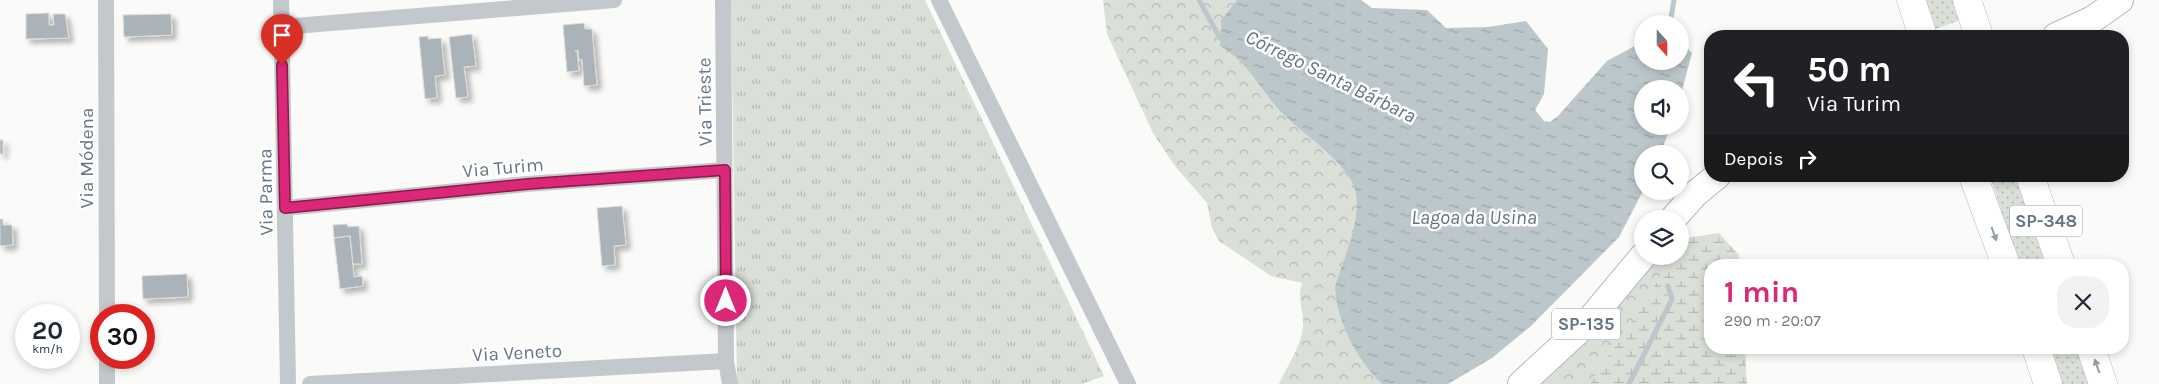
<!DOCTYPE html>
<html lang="pt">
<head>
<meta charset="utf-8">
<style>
  :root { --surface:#fff; --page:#f2f2f3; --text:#1f2937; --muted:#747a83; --accent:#db2777 }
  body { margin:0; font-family:Karla,sans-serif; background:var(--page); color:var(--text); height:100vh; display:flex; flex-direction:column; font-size:19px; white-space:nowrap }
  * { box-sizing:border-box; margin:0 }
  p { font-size:16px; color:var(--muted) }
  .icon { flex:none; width:28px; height:28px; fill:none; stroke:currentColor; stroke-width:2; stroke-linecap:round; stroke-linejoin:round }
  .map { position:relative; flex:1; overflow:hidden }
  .drawer { position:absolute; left:1704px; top:259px; width:425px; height:95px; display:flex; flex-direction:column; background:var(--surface); border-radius:20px; box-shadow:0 2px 8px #0003 }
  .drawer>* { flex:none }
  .top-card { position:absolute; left:1704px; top:30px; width:425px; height:152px; border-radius:20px; box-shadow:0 2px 8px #0003; background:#202124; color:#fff; overflow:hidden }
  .needle { width:32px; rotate:159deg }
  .tools { position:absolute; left:1634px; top:15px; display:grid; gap:10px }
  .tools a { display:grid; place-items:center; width:55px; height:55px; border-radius:50%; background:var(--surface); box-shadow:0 2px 8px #0003; font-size:25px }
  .speed { position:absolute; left:15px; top:304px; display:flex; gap:10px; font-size:25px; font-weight:700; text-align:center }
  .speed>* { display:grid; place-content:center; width:65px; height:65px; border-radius:50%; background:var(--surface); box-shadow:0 2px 8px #0003; line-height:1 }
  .speed small { font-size:12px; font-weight:400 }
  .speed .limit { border:8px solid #d22; background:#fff; color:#111 }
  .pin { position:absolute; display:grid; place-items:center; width:42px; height:42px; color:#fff; margin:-51px -21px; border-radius:50% 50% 50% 0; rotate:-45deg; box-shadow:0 0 5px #0007 }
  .pin .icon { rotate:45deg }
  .me { position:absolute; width:55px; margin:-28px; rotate:0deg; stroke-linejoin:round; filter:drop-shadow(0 0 4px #0008) }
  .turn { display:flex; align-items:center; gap:18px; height:105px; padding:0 20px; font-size:22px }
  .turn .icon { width:65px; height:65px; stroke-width:2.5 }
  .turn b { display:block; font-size:35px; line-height:42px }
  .then { display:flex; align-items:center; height:48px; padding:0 20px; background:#0003; gap:10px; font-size:19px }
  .round { display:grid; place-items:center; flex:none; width:52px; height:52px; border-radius:20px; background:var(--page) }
  .headline { display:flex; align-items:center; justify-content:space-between; height:85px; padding:0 20px }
  h1 { font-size:30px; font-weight:700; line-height:38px; color:var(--accent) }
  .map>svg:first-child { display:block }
  .grass { fill:url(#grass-dots) }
  .forest { fill:url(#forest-crowns) }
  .wetland { fill:url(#wetland-marsh) }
  .park { fill:url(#park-tufts) }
  .water { fill:url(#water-ripples) }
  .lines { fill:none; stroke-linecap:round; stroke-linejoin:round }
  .stream { stroke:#bbc7cb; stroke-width:5 }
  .building { fill:#aab3b9; stroke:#dcdcda; filter:url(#shadow) }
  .primary-casing { stroke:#b5babe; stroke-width:28 }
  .highway-casing { stroke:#b4b9bd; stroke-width:29 }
  .street { stroke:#c3c8cc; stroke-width:16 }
  .primary { stroke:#fff; stroke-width:26 }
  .highway { stroke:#fff; stroke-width:28 }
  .oneway { fill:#939fa8 }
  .route-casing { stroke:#8e194d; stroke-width:12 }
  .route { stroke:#db2777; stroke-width:9 }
  .labels { text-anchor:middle; stroke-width:5; stroke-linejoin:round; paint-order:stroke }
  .shield { fill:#fff; stroke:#939fa8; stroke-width:1 }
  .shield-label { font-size:18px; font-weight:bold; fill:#657683 }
  .street-label { font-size:19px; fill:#657683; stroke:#fff }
  .water-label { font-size:20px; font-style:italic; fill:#60757c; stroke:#fff }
</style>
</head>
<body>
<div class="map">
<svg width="2159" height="384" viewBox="0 0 2159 384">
  <defs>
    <pattern id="grass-dots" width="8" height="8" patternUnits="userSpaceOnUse" patternTransform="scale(1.25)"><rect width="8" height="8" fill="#dadfd7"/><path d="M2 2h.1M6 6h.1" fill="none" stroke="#b4b9b4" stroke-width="1.8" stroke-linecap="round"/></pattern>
    <pattern id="forest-crowns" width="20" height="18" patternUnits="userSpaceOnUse" patternTransform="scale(1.25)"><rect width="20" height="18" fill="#dadfd7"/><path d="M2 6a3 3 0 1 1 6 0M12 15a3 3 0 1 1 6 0" fill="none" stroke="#b4b9b4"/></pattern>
    <pattern id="wetland-marsh" width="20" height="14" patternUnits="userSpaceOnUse" patternTransform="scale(1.25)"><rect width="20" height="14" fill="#dadfd7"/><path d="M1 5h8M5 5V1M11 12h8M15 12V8" fill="none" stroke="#b4b9b4"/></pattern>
    <pattern id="park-tufts" width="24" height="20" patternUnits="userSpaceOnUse" patternTransform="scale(1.25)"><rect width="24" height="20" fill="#dadfd7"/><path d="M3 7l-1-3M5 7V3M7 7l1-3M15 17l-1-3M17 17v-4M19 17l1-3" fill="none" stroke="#b4b9b4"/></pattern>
    <pattern id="water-ripples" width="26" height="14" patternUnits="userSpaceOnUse" patternTransform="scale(1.25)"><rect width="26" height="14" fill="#bbc7cb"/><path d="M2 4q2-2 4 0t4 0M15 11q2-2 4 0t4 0" fill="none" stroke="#9ca6aa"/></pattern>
    <filter id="shadow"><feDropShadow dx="4.5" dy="4.5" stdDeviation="2.5" flood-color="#0004"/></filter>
  </defs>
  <rect width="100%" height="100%" fill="#fafaf8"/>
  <!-- grass -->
  <path class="grass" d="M1925,0H1954L1961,20L1935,29Z
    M1990,176H2018L2049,265H2019Z
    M2048,348H2078L2091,384H2060Z"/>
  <!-- forest -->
  <path class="forest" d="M1103,0H1237L1221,20L1220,46C1249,62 1262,94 1285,116C1304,135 1349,164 1355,190C1362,221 1344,256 1335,286C1335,319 1358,362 1382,384H1279C1287,366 1302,345 1303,326C1304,309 1297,301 1302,283L1271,276L1219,241L1212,228L1207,203L1175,166L1153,133L1107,34Z
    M1643,256H1674L1590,384H1521Z"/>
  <!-- wetland -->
  <path class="wetland" d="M1719,233L1739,255L1740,265H1710V348H1745L1747,384H1590L1674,256H1680V246L1686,238Z"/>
  <!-- park -->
  <path class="park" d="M731,0H925L1104,376L1082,384H737Z"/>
  <!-- water -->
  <path class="water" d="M1237,0H1361L1372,8L1427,10L1446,28L1488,27L1526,21L1548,49L1544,94L1535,110L1544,121L1550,122L1558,116L1607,61L1642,42V61H1680V41L1692,53L1680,98V89H1642V126H1671L1660,154H1642L1643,191L1619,237L1531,326L1492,358L1448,384H1382C1358,362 1335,319 1335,286C1344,256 1362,221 1355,190C1349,164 1304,135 1285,116C1262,94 1249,62 1220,46L1221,20Z"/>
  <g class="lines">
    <!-- stream -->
    <path class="stream" d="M1199,0L1220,38L1226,41
      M1670,24L1674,0
      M1629,384L1672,299L1668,286"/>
  </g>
  <!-- building -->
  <path class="building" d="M49,13V25H54L53,14H65L69,38L26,39V14Z
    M171,14L172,35L124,37L123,15Z
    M584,23L585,29H592L597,85L584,86L582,59L579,60L578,50L575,51H577L579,71L567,72L563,25Z
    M472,34L476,66L464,67L468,97L456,98L449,37Z
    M428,36V39L441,38L445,75L435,76L437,98L425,99L419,37Z
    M0,140H3V154H0Z
    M622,206L626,245L614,246L615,265L602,266L597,208Z
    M0,219H3V225H12L13,245L0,246Z
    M347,224L348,227L359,226L362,264H353L350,236L334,238L333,225Z
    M350,236L354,277L362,276L363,286L340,289L334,238Z
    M187,274L188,297L143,299L142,276Z"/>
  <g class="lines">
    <!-- primary casing -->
    <g class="primary-casing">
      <path id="primary" d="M2056,36L2093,19L2120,0
        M1673,219L1694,195L1717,176
        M1521,384L1587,323L1643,256"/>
    </g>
    <!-- highway casing -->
    <g class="highway-casing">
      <path id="highway" d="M1911,0L1923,36
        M1967,0L1979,36
        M1973,176L2006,265
        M2030,176L2061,265
        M2036,348L2048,384
        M2091,348L2103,384"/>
    </g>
    <!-- street -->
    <path class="street" d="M106,0L107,315
      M281,0L288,384
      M723,0L726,361L730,384
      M939,0L1128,384
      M282,27L614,0
      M285,208L527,184L725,170
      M107,358V384
      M310,384L726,361"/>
    <!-- primary -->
    <use href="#primary" class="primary"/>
    <!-- highway -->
    <use href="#highway" class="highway"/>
  </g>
  <!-- one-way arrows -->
  <defs><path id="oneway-solid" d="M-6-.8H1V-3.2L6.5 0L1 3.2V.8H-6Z" transform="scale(1.25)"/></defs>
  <g class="oneway">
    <use href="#oneway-solid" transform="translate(1994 234) rotate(70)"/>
    <use href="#oneway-solid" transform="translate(2097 366) rotate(-109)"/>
  </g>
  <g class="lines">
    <!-- route casing -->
    <g class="route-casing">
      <path id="route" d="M282,65L285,208L528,184L725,170L726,301"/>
    </g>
    <!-- route -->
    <use href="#route" class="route"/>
  </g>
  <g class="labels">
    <!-- shield labels -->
    <g class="shield">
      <rect x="2010" y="205.5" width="72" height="31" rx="4"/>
      <rect x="1552" y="308.5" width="68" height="31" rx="4"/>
    </g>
    <g class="shield-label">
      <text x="2046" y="227">SP-348</text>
      <text x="1586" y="330">SP-135</text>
    </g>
    <!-- street labels -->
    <g class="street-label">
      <text transform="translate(704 102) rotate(-91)" y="7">Via Trieste</text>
      <text transform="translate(86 158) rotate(-90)" y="7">Via Módena</text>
      <text transform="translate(503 167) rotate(-5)" y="7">Via Turim</text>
      <text transform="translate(265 192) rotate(-91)" y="7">Via Parma</text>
      <text transform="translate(517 352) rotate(-3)" y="7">Via Veneto</text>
    </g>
    <!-- water labels -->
    <g class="water-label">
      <text transform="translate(1331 76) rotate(26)" y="7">Córrego Santa Bárbara</text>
      <text x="1474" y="224">Lagoa da Usina</text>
    </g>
  </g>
</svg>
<div class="tools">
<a><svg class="needle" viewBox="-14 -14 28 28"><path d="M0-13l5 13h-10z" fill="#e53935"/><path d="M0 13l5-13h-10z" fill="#747a83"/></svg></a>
<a><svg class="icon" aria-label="sound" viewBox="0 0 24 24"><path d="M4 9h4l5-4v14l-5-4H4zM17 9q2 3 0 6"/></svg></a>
<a><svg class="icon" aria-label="search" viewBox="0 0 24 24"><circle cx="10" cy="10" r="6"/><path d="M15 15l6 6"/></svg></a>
<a><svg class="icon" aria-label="layers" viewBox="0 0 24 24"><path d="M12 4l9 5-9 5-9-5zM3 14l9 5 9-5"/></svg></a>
</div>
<div class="speed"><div>20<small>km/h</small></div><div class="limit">30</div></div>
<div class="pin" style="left:282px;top:65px;background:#d93025"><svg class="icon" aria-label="arrive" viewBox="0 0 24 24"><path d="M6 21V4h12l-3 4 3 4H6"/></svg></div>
<svg class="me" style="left:726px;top:301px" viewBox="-20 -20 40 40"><circle r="17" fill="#db2777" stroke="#fff" stroke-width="3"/><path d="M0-11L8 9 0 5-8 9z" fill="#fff"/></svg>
<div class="top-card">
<div class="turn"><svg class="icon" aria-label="left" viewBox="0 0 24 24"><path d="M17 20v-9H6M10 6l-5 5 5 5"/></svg><div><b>50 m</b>Via Turim</div></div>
<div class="then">Depois<svg class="icon" aria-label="right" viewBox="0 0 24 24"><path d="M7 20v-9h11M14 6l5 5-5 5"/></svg></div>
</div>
<section class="drawer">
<div class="headline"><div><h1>1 min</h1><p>290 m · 20:07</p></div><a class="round"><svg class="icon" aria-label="close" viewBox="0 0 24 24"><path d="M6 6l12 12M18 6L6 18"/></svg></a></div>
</section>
</div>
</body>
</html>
